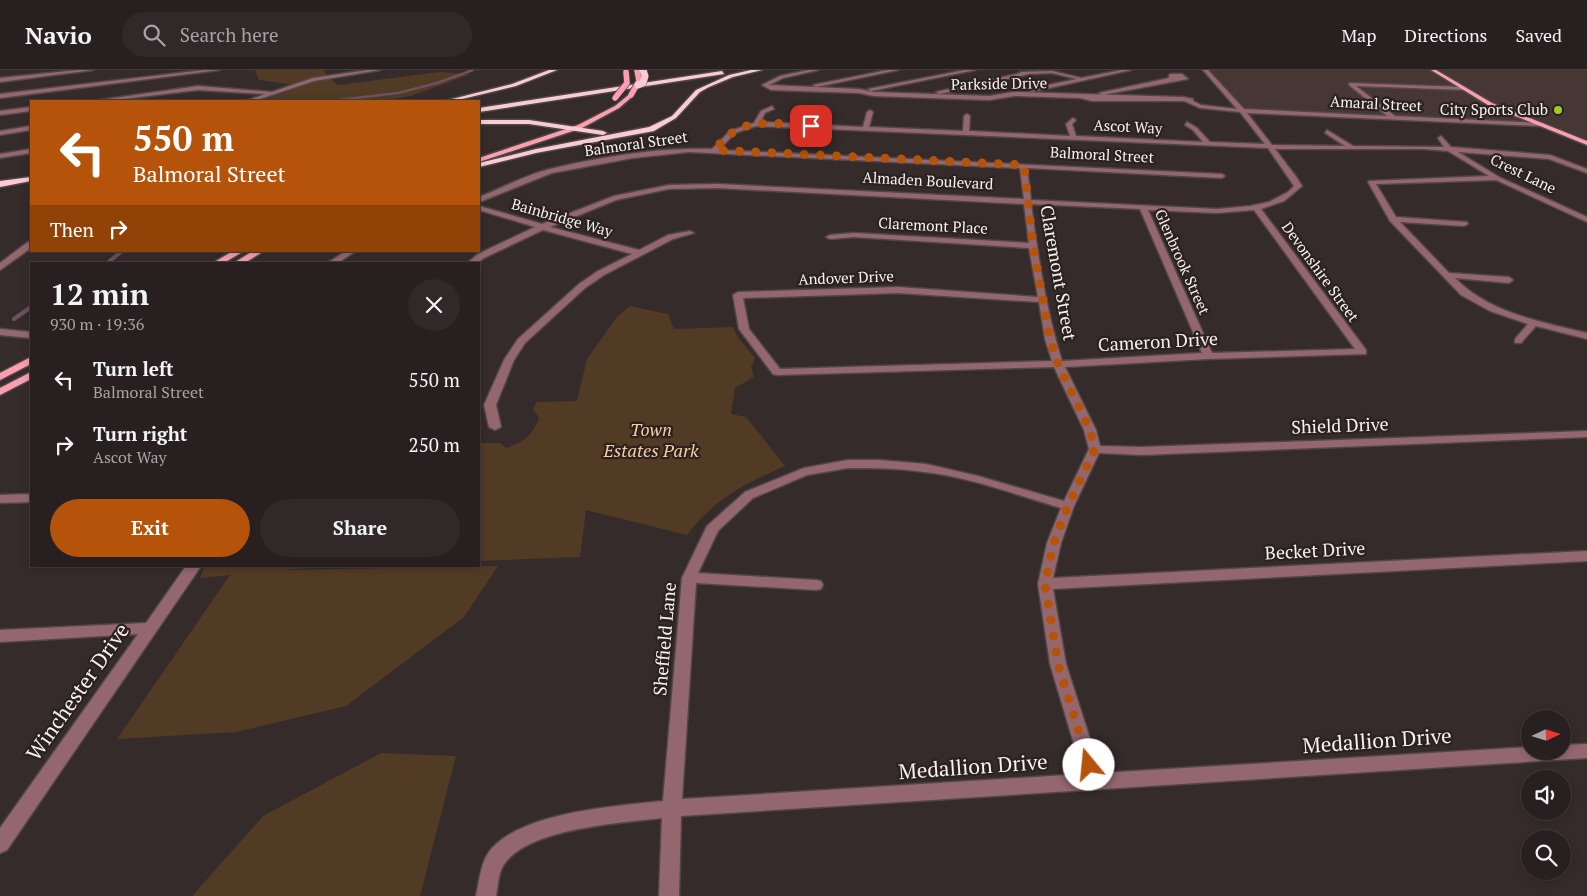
<!DOCTYPE html>
<html lang="en">
<head>
<meta charset="utf-8">
<style>
  :root { --surface:#282020; --page:#302829; --text:#f1f3f6; --muted:#a5a3a5; --line:#443e3e; --accent:#b45309 }
  body { margin:0; font-family:"PT Serif",serif; background:var(--page); color:var(--text); height:100vh; display:flex; flex-direction:column; font-size:19px; white-space:nowrap }
  * { box-sizing:border-box; margin:0 }
  p { font-size:16px; color:var(--muted) }
  .icon { flex:none; width:28px; height:28px; fill:none; stroke:currentColor; stroke-width:2; stroke-linecap:round; stroke-linejoin:round }
  .map { position:relative; flex:1; overflow:hidden }
  .sheet { position:absolute; left:30px; top:192px; width:450px; height:305px; display:flex; flex-direction:column; background:var(--surface); border-radius:0px; box-shadow:0 2px 8px #0003,0 0 0 1px var(--line) }
  .sheet>* { flex:none }
  .guide { position:absolute; left:30px; top:30px; width:450px; height:152px; border-radius:0px; box-shadow:0 2px 8px #0003,0 0 0 1px var(--line); background:#b45309; color:#fff; overflow:hidden }
  .needle { width:32px; rotate:86deg }
  .fabs { position:absolute; left:1521px; top:640px; display:grid; gap:10px }
  .fabs a { display:grid; place-items:center; width:50px; height:50px; border-radius:50%; background:var(--surface); box-shadow:0 2px 8px #0003,0 0 0 1px var(--line); font-size:25px }
  .pin { position:absolute; display:grid; place-items:center; width:42px; height:42px; color:#fff; margin:-21px; border-radius:10px; box-shadow:0 2px 8px #0006 }
  .me { position:absolute; width:55px; margin:-28px; rotate:343deg; stroke-linejoin:round; filter:drop-shadow(0 0 4px #0008) }
  .turn { display:flex; align-items:center; gap:18px; height:105px; padding:0 20px; font-size:22px }
  .turn .icon { width:65px; height:65px; stroke-width:2.5 }
  .turn b { display:block; font-size:35px; line-height:42px }
  .then { display:flex; align-items:center; height:48px; padding:0 20px; background:#0003; gap:10px; font-size:19px }
  .round { display:grid; place-items:center; flex:none; width:52px; height:52px; border-radius:26px; background:var(--page) }
  .head { display:flex; align-items:center; justify-content:space-between; height:85px; padding:0 20px }
  h1 { font-size:30px; font-weight:700; line-height:38px }
  .primary-button { display:flex; gap:10px; margin-top:auto; padding:10px 20px }
  .primary-button a { flex:1; height:58px; border-radius:30px; background:var(--accent); color:#fff; font-size:20px; font-weight:700; line-height:58px; text-align:center }
  .primary-button a+a { background:var(--page); color:var(--text) }
  ul { padding:0; list-style:none }
  li { display:flex; align-items:center; gap:15px; height:65px; padding:0 20px }
  li div { flex:1 }
  li b { display:block; font-size:19px }
  li em { font-style:normal }
  header { display:flex; align-items:center; gap:30px; box-sizing:border-box; height:70px; padding:0 25px; background:var(--surface); border-bottom:1px solid var(--line) }
  header strong { font-size:24px }
  nav { display:flex; gap:28px; margin-inline-start:auto; font-size:18px }
  .search { width:350px; height:45px; background:var(--page); display:flex; align-items:center; gap:12px; box-sizing:border-box; padding:0 18px; border-radius:28px; color:var(--muted); font-size:19px }
  .map>svg:first-child { display:block }
  .built { fill:#463634 }
  .green { fill:#523b24 }
  .lines { fill:none; stroke-linecap:round; stroke-linejoin:round }
  .stream-far1 { stroke:#6e5060; stroke-width:2.5 }
  .stream { stroke:#6e5060; stroke-width:4 }
  .minor-casing { stroke:#504746; stroke-width:3 }
  .major-casing { stroke:#504746; stroke-width:3 }
  .highway-casing { stroke:#504746; stroke-width:3 }
  .minor { fill:#94676f; fill-rule:evenodd }
  .major { fill:#fa9eb0; fill-rule:evenodd }
  .highway { fill:#f9cbd3; fill-rule:evenodd }
  .major-bridge-casing { stroke:#504746; stroke-width:7; stroke-linecap:butt }
  .highway-bridge-casing { stroke:#504746; stroke-width:8; stroke-linecap:butt }
  .major-bridge { stroke:#fa9eb0; stroke-width:5.5 }
  .highway-bridge { stroke:#f9cbd3; stroke-width:7 }
  .route { stroke:#b45309; stroke-width:9; stroke-dasharray:0 16.2 }
  .poi-dot { fill:#a3c926; stroke:#2b2220; stroke-width:2 }
  .labels { text-anchor:middle; stroke-width:4.5; stroke-linejoin:round; paint-order:stroke }
  .far-street-label { font-size:15px; fill:#f8f1f1; stroke:#2b2220 }
  .far-poi-label { font-size:15px; fill:#f8f1f1; stroke:#2b2220; text-anchor:end }
  .street-label { font-size:18px; fill:#f8f1f1; stroke:#2b2220 }
  .park-label { font-size:18px; font-style:italic; fill:#fbcb9e; stroke:#2b2220 }
  .near-street-label { font-size:21px; fill:#f8f1f1; stroke:#2b2220 }
</style>
</head>
<body>
<header>
<strong>Navio</strong>
<div class="search"><svg class="icon" aria-label="search" viewBox="0 0 24 24"><circle cx="10" cy="10" r="6"/><path d="M15 15l6 6"/></svg>Search here</div>
<nav><a>Map</a><a>Directions</a><a>Saved</a></nav>
</header>
<div class="map">
<svg width="1587" height="826" viewBox="0 0 1587 826">
  <rect width="100%" height="100%" fill="#352b2a"/>
  <!-- built -->
  <path class="built" d="M1205,0H1587V73L1540,54L1242,41Z"/>
  <!-- green -->
  <path class="green" d="M255,0H324L326,5L338,15L439,2L471,4L411,26L382,31H261L303,16L259,10Z
    M630,236L668,244L674,259L733,257L737,266L755,288L751,297L754,307L735,318L731,344L746,347L785,396C744,414 714,429 687,465L586,440L580,487L479,491V373H500L506,378C524,371 532,367 539,348L533,339L537,332L577,331L587,289L617,247Z
    M205,496H343L282,500L498,496L464,547L346,636L236,662L117,669L230,505L200,508Z
    M381,683L456,686L420,826H192L263,746Z"/>
  <g class="lines">
    <!-- stream-far1 -->
    <path class="stream-far1" d="M330,31L398,23L437,13L473,0"/>
    <!-- stream -->
    <path class="stream" d="M106,194L122,181
      M14,249L31,237"/>
    <!-- minor casing -->
    <g class="minor-casing">
      <path id="minor" d="M78,0H93L0,12V8Z
        M205,0H219L0,28V24Z
        M368,0H380L314,11L254,31H246L265,24L198,20L107,31H93L198,16L272,22L313,8Z
        M809,0H818L783,8L769,15L859,19L874,22L989,26L1014,22L1183,27L1193,29V31L1201,35L1237,39L1203,0H1208L1244,39L1387,46L1349,15V13L1464,17L1466,20L1356,16L1395,46L1542,53L1540,56L1247,43L1272,75L1345,76L1325,63L1327,60L1353,76L1444,77L1438,68L1441,66L1451,77L1550,85L1587,99V103L1549,89L1458,82L1499,107L1587,147V152L1496,110L1376,114L1396,147L1467,152L1468,154L1464,156L1400,152L1449,203L1509,207L1513,210L1509,213L1455,208C1489,243 1541,252 1587,263V269L1536,256L1521,273H1515V269L1528,254L1490,241L1461,225L1390,151L1368,112L1369,111L1489,106L1448,81L1424,79H1275L1297,108L1302,116L1284,131L1261,139L1366,280V284L1208,289L1065,297L1096,360L1100,376L1142,377L1587,361V367L1142,385L1099,383L1074,436L1061,473L1053,508L1587,481V491L1053,519L1066,594L1101,703L1530,677V681H1562V675L1587,674V688L681,746L679,826H659L662,748C621,753 526,758 503,796C498,804 498,817 496,826H476C479,813 480,797 487,785C514,742 617,736 663,731L682,508L707,456L745,422L804,398L848,390H879L926,394L978,406L1064,431L1089,379L1084,360L1054,297L777,305L773,304L739,259L733,225L738,222L898,217L1038,227L1029,178L854,167L830,169L826,167L830,165L854,163L1029,173L1024,134L717,118L669,119L616,130L550,157L639,180L668,165L690,161L694,163L673,169L604,205L585,218L525,273L514,290L496,335L501,357L495,360L489,357L484,335L504,290L518,269L579,214L598,201L632,184L543,160L484,188L476,194H466L478,184L535,157L479,140V136L542,154L614,126L669,115L717,114L1024,129L1020,98L689,82L633,88L552,103L482,131H479V127C502,118 526,105 550,99C600,87 662,77 712,79L730,61L754,53L761,41L772,36L774,39L765,43L760,52L863,57L867,42L870,40L873,42L869,57L963,61L964,46L967,44L970,46L969,61L1070,66L1066,54L1073,48L1076,50L1072,54L1076,66L1203,72L1193,60L1185,55L1187,52L1197,58L1210,72L1265,74L1240,42L1200,38L1184,31H1092L1080,28L1014,26L989,30L874,26L859,23L771,20L762,15L780,6ZM756,56L1268,78L1294,116L1288,122L1269,132L1250,136L1217,139L1031,130L1027,98L1222,108L1225,106L1222,104L719,80L735,63ZM1031,134L1140,139L1202,283L1062,291C1046,240 1038,186 1031,134ZM1148,140L1217,143L1254,140L1355,279L1212,283ZM898,223L1039,232L1045,269L1052,291L780,299L749,259L743,228ZM848,398C873,398 899,398 924,402C970,407 1016,425 1061,438L1047,473L1038,514L1050,594L1083,704L682,729L696,513L816,520L821,519L823,515L821,511L816,510L698,503L718,461L753,428L807,405Z
        M888,0H898L816,17L813,15Z
        M965,0H975L871,21L868,19Z
        M1122,0H1131L1031,22L1029,19L1077,9L1052,3L1029,4L939,24L936,22L1021,3L1020,2L1052,1L1081,8Z
        M1171,4H1182L1188,9L1102,25L1099,23L1169,8V5Z
        M31,37V41L0,45V41Z
        M31,56V60L0,65V61Z
        M31,79V83L0,88V84Z
        M28,172H31V178L0,200V193Z
        M346,181H356L336,194H326Z
        M0,259L31,262V268L0,265Z
        M31,424V432L0,433V425Z
        M186,496H201L7,780L0,783V758L138,564L0,572V560L146,553Z"/>
    </g>
    <!-- major casing -->
    <g class="major-casing">
      <path id="major" d="M1431,0H1436L1492,33L1587,71V75L1488,35Z
        M631,23L633,26L619,38L582,58L479,92V88L578,55L615,36Z
        M233,181H244L222,194H211Z
        M253,181H264L243,194H232Z
        M31,287V294L0,310V303Z
        M31,302V309L0,325V318Z"/>
    </g>
    <!-- highway casing -->
    <g class="highway-casing">
      <path id="highway" d="M549,0H557L516,16L454,31H444L512,14Z
        M751,0H762L733,7L709,17L700,22L676,48L654,61L536,83L479,97V93L536,79L649,57L672,46L696,20L729,5Z
        M722,1L724,4L479,42V38Z
        M479,50H529L603,61L607,63L603,65L529,54H479Z
        M31,107V111L0,117V111Z"/>
    </g>
    <!-- minor -->
    <use href="#minor" class="minor"/>
    <!-- major -->
    <use href="#major" class="major"/>
    <!-- highway -->
    <use href="#highway" class="highway"/>
    <!-- major-bridge casing -->
    <g class="major-bridge-casing">
      <path id="major-bridge" d="M631,25L639,11L637,0
        M615,28L627,13L626,2"/>
    </g>
    <!-- highway-bridge casing -->
    <g class="highway-bridge-casing">
      <path id="highway-bridge" d="M638,15L643,13L645,6L643,0"/>
    </g>
    <!-- major-bridge -->
    <use href="#major-bridge" class="major-bridge"/>
    <!-- highway-bridge -->
    <use href="#highway-bridge" class="highway-bridge"/>
  </g>
  <g class="lines">
    <!-- route -->
    <path class="route" d="M811,56C772,54 741,44 715,80L1024,95L1033,176L1050,269L1058,294L1090,360L1095,379L1068,436L1054,472L1045,514L1058,594L1089,695"/>
  </g>
  <!-- markers -->
  <circle class="poi-dot" cx="1558" cy="40" r="5"/>
  <g class="labels">
    <!-- far-street labels -->
    <g class="far-street-label">
      <text transform="translate(999 14) rotate(-1)" y="5">Parkside Drive</text>
      <text transform="translate(1376 34) rotate(3)" y="5">Amaral Street</text>
      <text transform="translate(1128 57) rotate(3)" y="5">Ascot Way</text>
      <text transform="translate(636 74) rotate(-8)" y="5">Balmoral Street</text>
      <text transform="translate(1102 85) rotate(3)" y="5">Balmoral Street</text>
      <text transform="translate(1523 104) rotate(26)" y="5">Crest Lane</text>
      <text transform="translate(928 111) rotate(3)" y="5">Almaden Boulevard</text>
      <text transform="translate(562 148) rotate(16)" y="5">Bainbridge Way</text>
      <text transform="translate(933 156) rotate(3)" y="5">Claremont Place</text>
      <text transform="translate(1182 192) rotate(66)" y="5">Glenbrook Street</text>
      <text transform="translate(1320 202) rotate(54)" y="5">Devonshire Street</text>
      <text transform="translate(846 208) rotate(-2)" y="5">Andover Drive</text>
    </g>
    <!-- far-poi labels -->
    <g class="far-poi-label">
      <text x="1548" y="45">City Sports Club</text>
    </g>
    <!-- street labels -->
    <g class="street-label">
      <text transform="translate(1058 203) rotate(80)" y="6">Claremont Street</text>
      <text transform="translate(1158 272) rotate(-3)" y="6">Cameron Drive</text>
      <text transform="translate(1340 356) rotate(-2)" y="6">Shield Drive</text>
      <text transform="translate(1315 481) rotate(-3)" y="6">Becket Drive</text>
      <text transform="translate(665 569) rotate(-85)" y="6">Sheffield Lane</text>
    </g>
    <!-- park labels -->
    <g class="park-label">
      <text x="651" y="366">Town<tspan x="651" dy="21">Estates Park</tspan></text>
    </g>
    <!-- near-street labels -->
    <g class="near-street-label">
      <text transform="translate(78 622) rotate(-55)" y="7">Winchester Drive</text>
      <text transform="translate(1377 671) rotate(-4)" y="7">Medallion Drive</text>
      <text transform="translate(973 697) rotate(-4)" y="7">Medallion Drive</text>
    </g>
  </g>
</svg>
<div class="fabs">
<a><svg class="needle" viewBox="-14 -14 28 28"><path d="M0-13l5 13h-10z" fill="#e53935"/><path d="M0 13l5-13h-10z" fill="#a5a3a5"/></svg></a>
<a><svg class="icon" aria-label="sound" viewBox="0 0 24 24"><path d="M4 9h4l5-4v14l-5-4H4zM17 9q2 3 0 6"/></svg></a>
<a><svg class="icon" aria-label="search" viewBox="0 0 24 24"><circle cx="10" cy="10" r="6"/><path d="M15 15l6 6"/></svg></a>
</div>
<div class="pin" style="left:811px;top:56px;background:#d93025"><svg class="icon" aria-label="arrive" viewBox="0 0 24 24"><path d="M6 21V4h12l-3 4 3 4H6"/></svg></div>
<svg class="me" style="left:1089px;top:695px" viewBox="-20 -20 40 40"><circle r="19" fill="#fff"/><path d="M0-13L10 11 0 6-10 11z" fill="#b45309"/></svg>
<div class="guide">
<div class="turn"><svg class="icon" aria-label="left" viewBox="0 0 24 24"><path d="M17 20v-9H6M10 6l-5 5 5 5"/></svg><div><b>550 m</b>Balmoral Street</div></div>
<div class="then">Then<svg class="icon" aria-label="right" viewBox="0 0 24 24"><path d="M7 20v-9h11M14 6l5 5-5 5"/></svg></div>
</div>
<section class="sheet">
<div class="head"><div><h1>12 min</h1><p>930 m · 19:36</p></div><a class="round"><svg class="icon" aria-label="close" viewBox="0 0 24 24"><path d="M6 6l12 12M18 6L6 18"/></svg></a></div>
<ul>
<li><svg class="icon" aria-label="left" viewBox="0 0 24 24"><path d="M17 20v-9H6M10 6l-5 5 5 5"/></svg><div><b>Turn left</b><p>Balmoral Street</p></div><em>550 m</em></li>
<li><svg class="icon" aria-label="right" viewBox="0 0 24 24"><path d="M7 20v-9h11M14 6l5 5-5 5"/></svg><div><b>Turn right</b><p>Ascot Way</p></div><em>250 m</em></li>
</ul>
<div class="primary-button"><a>Exit</a><a>Share</a></div>
</section>
</div>
</body>
</html>
